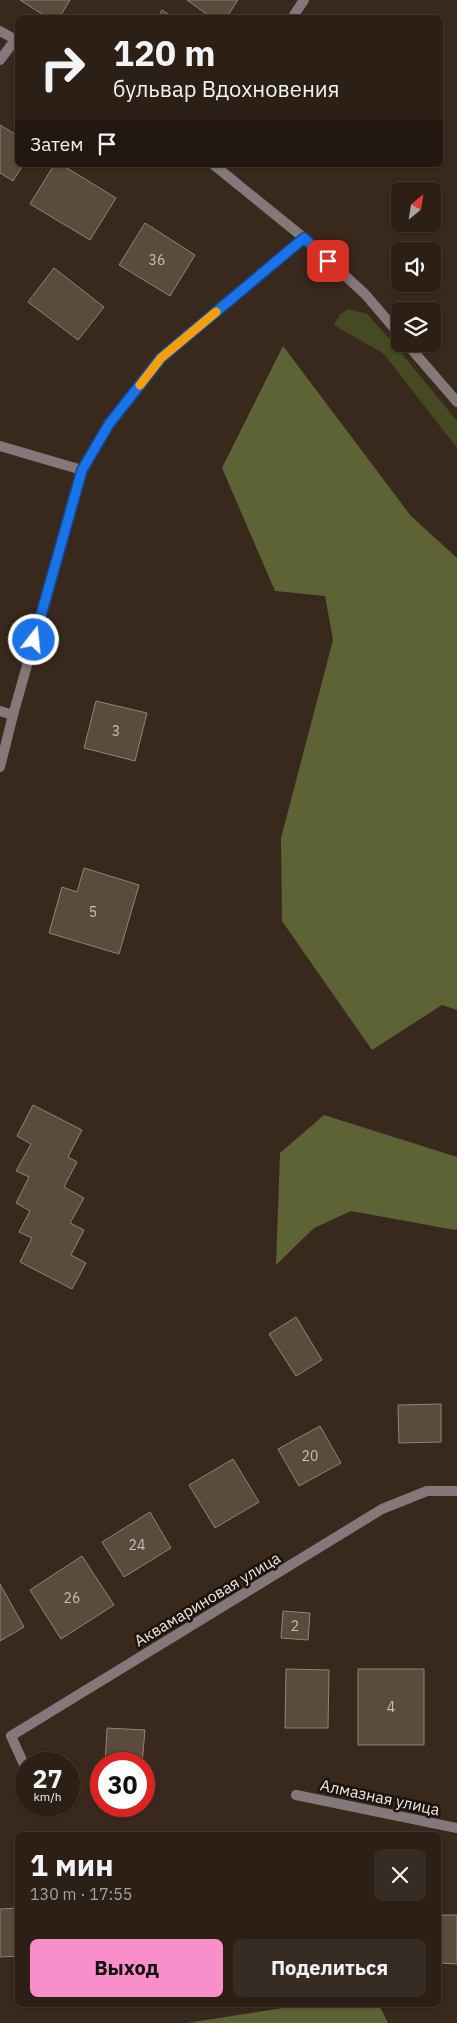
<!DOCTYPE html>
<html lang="ru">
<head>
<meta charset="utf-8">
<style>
  :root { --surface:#2b1f16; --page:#372c23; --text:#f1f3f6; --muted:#a6a2a1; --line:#473d35; --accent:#f98fca }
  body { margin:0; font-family:"IBM Plex Sans",sans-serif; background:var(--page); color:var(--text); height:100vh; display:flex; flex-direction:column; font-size:19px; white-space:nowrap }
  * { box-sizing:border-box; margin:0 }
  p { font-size:16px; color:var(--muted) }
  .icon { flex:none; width:28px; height:28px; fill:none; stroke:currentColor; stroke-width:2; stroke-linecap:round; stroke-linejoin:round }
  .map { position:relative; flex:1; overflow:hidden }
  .drawer { position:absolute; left:15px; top:1832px; width:426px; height:175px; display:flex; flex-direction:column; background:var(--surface); border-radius:8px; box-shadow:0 1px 4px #0004,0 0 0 1px var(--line) }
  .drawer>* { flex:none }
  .hud { position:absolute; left:15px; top:15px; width:428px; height:152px; border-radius:8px; box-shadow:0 1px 4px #0004,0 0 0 1px var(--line); background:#2b1f16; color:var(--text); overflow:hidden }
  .needle { width:32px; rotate:30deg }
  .fabs { position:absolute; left:391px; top:182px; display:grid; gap:10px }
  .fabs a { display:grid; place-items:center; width:50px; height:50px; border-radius:8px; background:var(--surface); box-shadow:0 1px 4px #0004,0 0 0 1px var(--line); font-size:25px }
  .speed { position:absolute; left:15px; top:1752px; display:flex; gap:10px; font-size:25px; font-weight:700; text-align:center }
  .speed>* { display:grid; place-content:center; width:65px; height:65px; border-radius:50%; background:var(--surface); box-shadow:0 1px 4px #0004,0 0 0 1px var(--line); line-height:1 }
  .speed small { font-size:12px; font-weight:400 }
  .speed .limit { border:8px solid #d22; background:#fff; color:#111 }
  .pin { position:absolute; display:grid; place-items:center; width:42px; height:42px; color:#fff; margin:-21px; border-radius:10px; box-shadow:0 2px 8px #0006 }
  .me { position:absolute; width:55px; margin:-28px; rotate:16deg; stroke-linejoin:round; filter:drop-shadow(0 0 4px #0008) }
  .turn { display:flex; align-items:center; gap:18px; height:105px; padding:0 15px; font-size:22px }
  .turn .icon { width:65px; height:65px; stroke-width:2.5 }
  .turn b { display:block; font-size:35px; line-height:42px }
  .then { display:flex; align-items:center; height:48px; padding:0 15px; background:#0003; gap:10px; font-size:19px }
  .round { display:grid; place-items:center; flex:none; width:52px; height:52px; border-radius:8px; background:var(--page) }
  .headline { display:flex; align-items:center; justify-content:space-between; height:85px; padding:0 15px }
  h1 { font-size:30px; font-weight:700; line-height:38px }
  .primary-button { display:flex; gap:10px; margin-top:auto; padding:10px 15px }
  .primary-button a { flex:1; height:58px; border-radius:8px; background:var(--accent); color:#111; font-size:20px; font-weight:700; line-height:58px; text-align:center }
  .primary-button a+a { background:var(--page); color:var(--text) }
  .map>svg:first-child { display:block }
  .green { fill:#464a22 }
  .forest { fill:#5d6335 }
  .building { fill:#5a4b3c; stroke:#938372 }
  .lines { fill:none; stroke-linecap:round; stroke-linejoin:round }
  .minor { stroke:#84787a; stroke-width:10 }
  .route-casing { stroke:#114b97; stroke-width:12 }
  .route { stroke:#1a73e8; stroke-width:9 }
  .slow { stroke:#f59e0b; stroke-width:9 }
  .labels { text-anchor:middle; stroke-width:5; stroke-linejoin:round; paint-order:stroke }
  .number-label { font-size:14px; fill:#cabeb5 }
  .street-label { font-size:16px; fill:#f0e5dd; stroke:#1b140e }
</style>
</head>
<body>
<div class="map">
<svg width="457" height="2023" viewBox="0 0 457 2023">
  <rect width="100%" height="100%" fill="#39291d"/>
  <!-- green -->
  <path class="green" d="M349,309L367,314L394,344L457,421V448L384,354L334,325L340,314Z"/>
  <!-- forest -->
  <path class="forest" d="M283,346L411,516L457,558V1010L442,1005L372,1050L282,921L281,838L333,640L325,596L275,591L222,468Z
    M324,1115L457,1157V1229L455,1230L351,1211L314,1228L276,1265L280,1153Z
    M302,2005H379L388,2023H187Z"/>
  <!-- building -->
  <path class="building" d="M20,0H70L59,18H48Z
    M187,0H238L226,18H212Z
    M162,10L174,18H158Z
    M0,125L18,136V165H23L13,181L0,173Z
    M54,165H62L116,198L90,240L30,204Z
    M145,223L195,255L170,296L119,265Z
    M54,268L104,307L78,340L28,302Z
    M96,701L147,713L135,761L84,748Z
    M84,868L139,885L119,954L49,933L62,887L77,892Z
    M33,1105L82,1130L68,1157L77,1162L64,1187L84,1198L70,1223L84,1230L71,1255L86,1263L72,1289L20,1262L32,1238L19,1232L30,1211L16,1203L29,1177L16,1171L31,1144L17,1136Z
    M296,1317L322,1360L296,1376L269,1334Z
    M441,1404V1442L399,1443L398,1405Z
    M320,1426L341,1463L299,1486L278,1449Z
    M233,1459L259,1502L215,1528L189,1485Z
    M150,1512L171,1548L124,1577L102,1542Z
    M82,1556L114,1605L61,1639L30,1590Z
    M0,1584L24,1627L0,1641Z
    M283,1611L310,1613L308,1640L281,1638Z
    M286,1669L329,1670L328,1728H285Z
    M358,1669H424V1745H358Z
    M107,1728L145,1730L142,1764H105Z
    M102,1806H140V1811L102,1809Z
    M18,1908V1956L0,1957V1909Z
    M439,1915H457V1964L439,1963Z"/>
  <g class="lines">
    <!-- minor -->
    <path class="minor" d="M292,18L304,0
      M0,31L18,41
      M0,60L15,40
      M214,165L304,238L365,294L400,335
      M407,344L457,402
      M0,446L82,470
      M0,711L13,715
      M0,767L13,715L82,470L109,425L161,358L304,238
      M26,1769L11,1736L382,1509L427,1491H457
      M296,1795L457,1828"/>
  </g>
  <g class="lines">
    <!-- route casing -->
    <g class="route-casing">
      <path id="route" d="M34,640L82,470L109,424L161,358L304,238L328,261"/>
    </g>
    <!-- route -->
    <use href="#route" class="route"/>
    <!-- slow -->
    <path class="slow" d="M140,385L161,358L216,312"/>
  </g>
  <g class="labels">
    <!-- number labels -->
    <g class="number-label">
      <text x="157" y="265">36</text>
      <text x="116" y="736">3</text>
      <text x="93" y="917">5</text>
      <text x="310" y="1461">20</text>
      <text x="137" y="1550">24</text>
      <text x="72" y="1603">26</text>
      <text x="295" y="1631">2</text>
      <text x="391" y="1712">4</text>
    </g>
    <!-- street labels -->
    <g class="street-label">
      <text transform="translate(207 1599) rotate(-31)" y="6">Аквамариновая улица</text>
      <text transform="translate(380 1797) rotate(12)" y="6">Алмазная улица</text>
    </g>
  </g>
</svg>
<div class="fabs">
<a><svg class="needle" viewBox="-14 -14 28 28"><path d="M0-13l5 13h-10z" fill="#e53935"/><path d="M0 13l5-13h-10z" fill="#a6a2a1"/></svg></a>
<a><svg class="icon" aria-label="sound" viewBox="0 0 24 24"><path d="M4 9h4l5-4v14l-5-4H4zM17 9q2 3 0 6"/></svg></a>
<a><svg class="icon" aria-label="layers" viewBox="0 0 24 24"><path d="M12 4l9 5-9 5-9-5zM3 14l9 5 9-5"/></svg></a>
</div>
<div class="speed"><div>27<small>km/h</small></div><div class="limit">30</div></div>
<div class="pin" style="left:328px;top:261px;background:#d93025"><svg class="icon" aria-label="arrive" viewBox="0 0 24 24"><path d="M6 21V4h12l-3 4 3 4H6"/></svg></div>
<svg class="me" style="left:34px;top:640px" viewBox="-20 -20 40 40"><circle r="17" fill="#1a73e8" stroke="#fff" stroke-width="3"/><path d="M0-11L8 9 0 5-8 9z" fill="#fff"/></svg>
<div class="hud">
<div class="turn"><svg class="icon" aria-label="right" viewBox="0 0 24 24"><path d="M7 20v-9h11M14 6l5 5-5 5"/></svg><div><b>120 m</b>бульвар Вдохновения</div></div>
<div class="then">Затем<svg class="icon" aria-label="arrive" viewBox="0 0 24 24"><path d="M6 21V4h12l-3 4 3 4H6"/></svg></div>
</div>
<section class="drawer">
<div class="headline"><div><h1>1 мин</h1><p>130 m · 17:55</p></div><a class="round"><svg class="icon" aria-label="close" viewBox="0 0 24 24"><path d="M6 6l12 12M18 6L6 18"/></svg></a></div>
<div class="primary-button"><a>Выход</a><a>Поделиться</a></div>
</section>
</div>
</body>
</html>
